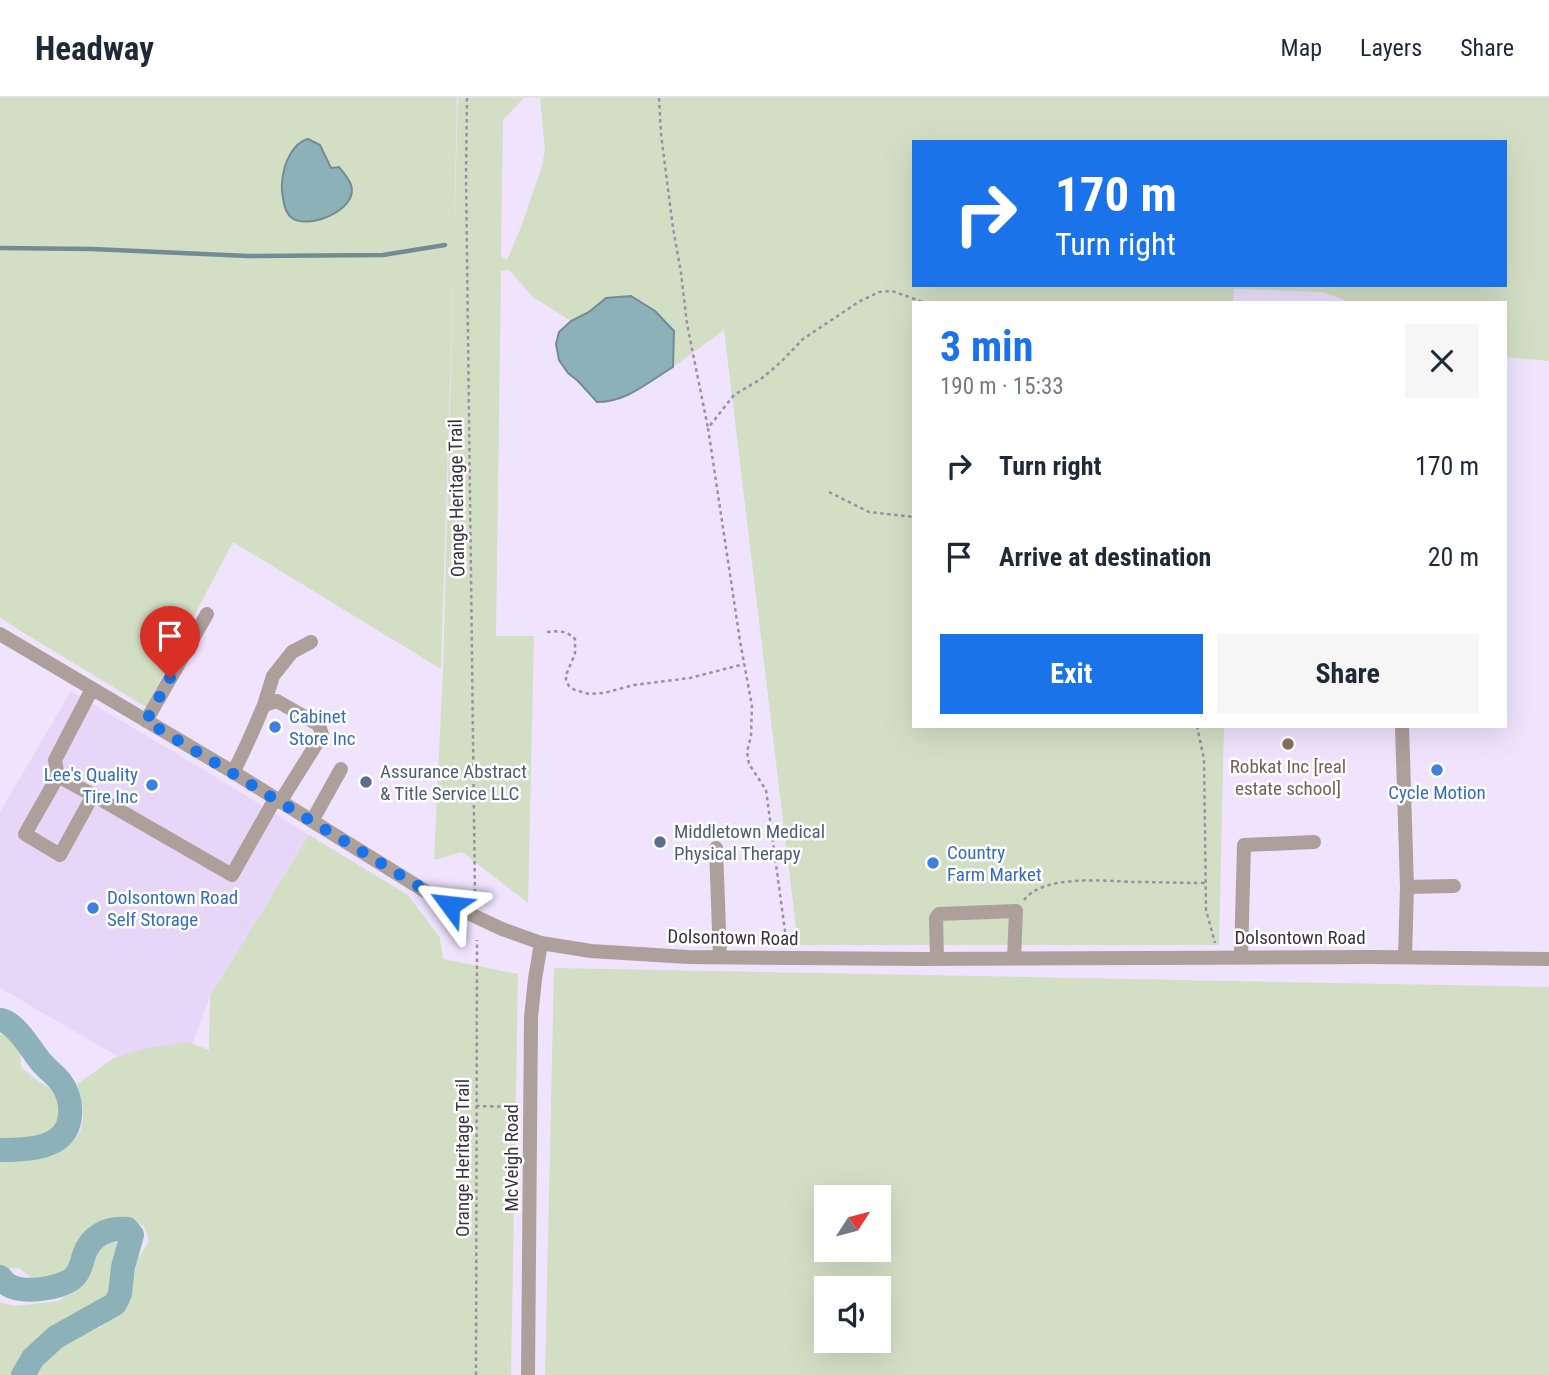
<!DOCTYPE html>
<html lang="en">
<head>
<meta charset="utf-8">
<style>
  :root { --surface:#fff; --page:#f6f6f7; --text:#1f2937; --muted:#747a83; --line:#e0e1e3; --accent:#1a73e8 }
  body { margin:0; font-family:"Roboto Condensed",sans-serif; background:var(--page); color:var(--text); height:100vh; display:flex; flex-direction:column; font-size:26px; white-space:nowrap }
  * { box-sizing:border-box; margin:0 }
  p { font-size:23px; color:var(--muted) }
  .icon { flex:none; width:38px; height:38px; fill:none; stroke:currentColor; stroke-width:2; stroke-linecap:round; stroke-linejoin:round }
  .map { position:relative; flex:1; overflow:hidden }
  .panel { position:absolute; left:912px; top:203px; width:595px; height:427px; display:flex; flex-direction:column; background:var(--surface); border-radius:0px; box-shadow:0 7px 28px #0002 }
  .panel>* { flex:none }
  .banner { position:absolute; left:912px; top:42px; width:595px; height:147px; border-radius:0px; box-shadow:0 7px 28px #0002; background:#1a73e8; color:#fff; overflow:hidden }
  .needle { width:46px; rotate:54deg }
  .controls { position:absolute; left:814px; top:1087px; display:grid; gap:14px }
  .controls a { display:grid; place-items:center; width:77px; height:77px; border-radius:0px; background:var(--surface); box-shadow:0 7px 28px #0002; font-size:35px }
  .pin { position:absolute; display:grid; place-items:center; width:60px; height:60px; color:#fff; margin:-72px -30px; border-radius:50% 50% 50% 0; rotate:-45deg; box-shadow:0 0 7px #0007 }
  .pin .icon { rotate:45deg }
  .me { position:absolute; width:77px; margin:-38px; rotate:300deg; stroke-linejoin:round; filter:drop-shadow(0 0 5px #0008) }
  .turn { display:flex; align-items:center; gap:24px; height:147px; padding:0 28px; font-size:32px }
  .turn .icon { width:91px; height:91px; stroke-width:2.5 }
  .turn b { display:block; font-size:49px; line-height:60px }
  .round { display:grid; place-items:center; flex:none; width:74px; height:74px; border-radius:0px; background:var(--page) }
  .head { display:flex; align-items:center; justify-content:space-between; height:119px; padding:0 28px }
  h1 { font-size:42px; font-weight:700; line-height:52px; color:var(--accent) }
  .action { display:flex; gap:14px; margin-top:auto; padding:14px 28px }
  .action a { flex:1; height:80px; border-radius:0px; background:var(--accent); color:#fff; font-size:28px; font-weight:700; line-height:80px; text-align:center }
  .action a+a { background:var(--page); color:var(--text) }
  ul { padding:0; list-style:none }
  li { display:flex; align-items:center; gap:21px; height:91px; padding:0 28px }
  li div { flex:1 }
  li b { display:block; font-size:26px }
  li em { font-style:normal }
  header { display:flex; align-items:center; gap:42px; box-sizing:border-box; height:98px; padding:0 35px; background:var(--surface); border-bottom:2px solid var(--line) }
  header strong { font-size:33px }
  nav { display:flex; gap:38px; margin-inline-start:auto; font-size:24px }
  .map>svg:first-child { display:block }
  .built { fill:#e6d6f8 }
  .green { fill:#d3dfc5; fill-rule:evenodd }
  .water { fill:#8cb1b9; stroke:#738c94; stroke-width:2 }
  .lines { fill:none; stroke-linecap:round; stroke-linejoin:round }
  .stream { stroke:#738c94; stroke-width:4.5 }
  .river { stroke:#8cb1b9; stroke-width:24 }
  .path { stroke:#9990a4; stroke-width:2.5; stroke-dasharray:3.5 3.5; stroke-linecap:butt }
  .minor { stroke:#ad9f9a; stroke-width:14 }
  .route { stroke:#1a73e8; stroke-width:12; stroke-dasharray:0 21.6 }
  .shop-dot { fill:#3f7fe0; stroke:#fff; stroke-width:2.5 }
  .education-dot { fill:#8d6e63; stroke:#fff; stroke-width:2.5 }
  .service-dot { fill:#5c6f8a; stroke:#fff; stroke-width:2.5 }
  .labels { text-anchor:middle; stroke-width:5; stroke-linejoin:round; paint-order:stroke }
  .street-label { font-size:19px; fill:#39343f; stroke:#fff }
  .shop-label { font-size:19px; fill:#366cbe; stroke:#fff; text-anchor:start }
  .education-label { font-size:19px; fill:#785e54; stroke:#fff }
  .service-label { font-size:19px; fill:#4e5e75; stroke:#fff; text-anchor:start }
</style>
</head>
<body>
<header>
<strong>Headway</strong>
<nav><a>Map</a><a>Layers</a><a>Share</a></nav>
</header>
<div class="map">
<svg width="1549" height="1277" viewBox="0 0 1549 1277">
  <rect width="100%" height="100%" fill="#efe3fe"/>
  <!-- built -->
  <path class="built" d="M71,593L224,684L309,737L210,898L176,992L0,890V714Z"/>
  <!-- green -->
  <path class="green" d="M0,0H457L454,140L458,0H524L503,22L501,158L507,162L521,129L542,68L545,51L540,0H1549V263L1505,259V205H1352L1323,194L1234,191L1233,205H914V628H1224L1219,847H798L724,232L673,269L674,252L655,213L631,198L606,200L589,214L571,223L533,199L509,172L501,173L496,538H534L528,805L462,754L434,762L443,570L454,153L441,571L233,444L146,609L19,532L0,519ZM914,44H1505V187H914Z
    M309,737L408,797L440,840L443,861L518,876L511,1277H34L39,1266L70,1243L99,1230L119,1215L131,1202L133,1182L138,1161L149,1143L144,1128C119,1115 102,1124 80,1139C71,1170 71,1179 37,1185L19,1170L0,1171V1061C53,1058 100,1054 77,986L114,960L143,951L188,944L209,952L210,898Z
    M554,870L1549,889V1277H545ZM826,1099H878V1152H826ZM826,1190H878V1242H826Z
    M0,936H6L20,952L21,969C26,973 32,978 38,983C47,989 58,992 63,1003C65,1007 65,1014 64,1019C60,1048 22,1043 0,1042Z
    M114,1141L117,1146L110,1200L87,1215L64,1224L32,1248L16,1268L14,1277H0V1204L14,1208L58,1203L85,1185L96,1152Z"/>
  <!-- water -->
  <path class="water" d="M308,41L320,47L331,70L339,69C343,74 349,81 351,87C359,112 308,132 292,120C286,116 284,107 283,100C281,90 282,78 285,68C289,57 296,44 308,41Z
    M631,198L655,213L674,233L673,269C648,284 627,304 597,304L578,283L568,275L559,262L556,246L559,234L571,223L589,214L606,200Z"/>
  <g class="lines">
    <!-- stream -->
    <path class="stream" d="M0,150L92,151L248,158L383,157L445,147"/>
    <!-- river -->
    <path class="river" d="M0,922C16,924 31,952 41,964C47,971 54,976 60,983C68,993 71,1006 70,1018C67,1052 26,1052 0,1052
      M0,1179C1,1180 7,1187 8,1187C23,1196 58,1191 72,1181C80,1175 81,1166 84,1157C90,1138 108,1129 127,1131L132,1137L123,1169L120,1196L115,1206L56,1239L33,1260L23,1277"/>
    <!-- path -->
    <path class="path" d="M467,0L466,77L475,799
      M659,0L661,36L673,130L681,175L687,226L708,330
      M829,394L869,414L914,419
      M547,534C558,533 566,532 575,541V556L566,577V583L569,588L575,592L589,596L604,595L634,587L690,580L744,566
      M1197,628L1204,661L1206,812L1215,845
      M1024,802C1044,776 1104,783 1134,784C1158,784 1181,785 1205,785
      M787,848L766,692L749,666L747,654L751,638L752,608L740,543L708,330L734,297L761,281L781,264L803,241L860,203L879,194L892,193L926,205
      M476,1008L519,1009
      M476,1277L477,842"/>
    <!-- minor -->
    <path class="minor" d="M0,536L233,674L438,801L502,831L541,845L591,853L688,859L922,861L1370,859L1549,861
      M264,607L273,578L292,554L311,544
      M146,623L207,516
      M1402,628L1407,789
      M233,674C245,653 254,630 264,607L277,603L319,627L322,637L280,704
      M58,678L93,697L60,757L25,736L58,678L55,662L92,591
      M93,697L232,777L275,701
      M312,723L341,671
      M716,750L720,859
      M1241,859L1244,747L1314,744
      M1405,859L1407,789L1454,788
      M937,861L936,820L939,816L1016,813L1014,860
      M528,1277L531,919L535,881L541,845"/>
  </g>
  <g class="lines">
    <!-- route -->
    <path class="route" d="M170,580L146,623L450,807"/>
  </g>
  <!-- markers -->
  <g class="shop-dot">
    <circle cx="275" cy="629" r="7"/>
    <circle cx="1437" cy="672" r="7"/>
    <circle cx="152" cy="687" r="7"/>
    <circle cx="933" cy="765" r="7"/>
    <circle cx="93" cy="810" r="7"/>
  </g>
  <circle class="education-dot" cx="1288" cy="646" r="7"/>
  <g class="service-dot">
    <circle cx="366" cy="684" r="7"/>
    <circle cx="660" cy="744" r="7"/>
  </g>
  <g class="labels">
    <!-- street labels -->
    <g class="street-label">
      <text transform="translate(456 400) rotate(-91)" y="7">Orange Heritage Trail</text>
      <text transform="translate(733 839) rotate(1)" y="7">Dolsontown Road</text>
      <text x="1300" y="846">Dolsontown Road</text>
      <text transform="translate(462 1060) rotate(-90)" y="7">Orange Heritage Trail</text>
      <text transform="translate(511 1060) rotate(-90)" y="7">McVeigh Road</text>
    </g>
    <!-- shop labels -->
    <g class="shop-label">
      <text x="289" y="625">Cabinet<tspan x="289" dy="22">Store Inc</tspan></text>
      <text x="138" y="683" text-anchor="end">Lee's Quality<tspan x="138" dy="22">Tire Inc</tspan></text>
      <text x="1437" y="701" text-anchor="middle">Cycle Motion</text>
      <text x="947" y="761">Country<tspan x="947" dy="22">Farm Market</tspan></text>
      <text x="107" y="806">Dolsontown Road<tspan x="107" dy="22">Self Storage</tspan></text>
    </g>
    <!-- education labels -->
    <g class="education-label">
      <text x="1288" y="675">Robkat Inc [real<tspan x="1288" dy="22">estate school]</tspan></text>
    </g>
    <!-- service labels -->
    <g class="service-label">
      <text x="380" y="680">Assurance Abstract<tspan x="380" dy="22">&amp; Title Service LLC</tspan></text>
      <text x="674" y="740">Middletown Medical<tspan x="674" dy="22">Physical Therapy</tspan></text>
    </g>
  </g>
</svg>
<div class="controls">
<a><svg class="needle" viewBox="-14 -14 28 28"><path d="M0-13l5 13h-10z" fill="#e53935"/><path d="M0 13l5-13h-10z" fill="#747a83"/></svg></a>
<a><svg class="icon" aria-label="sound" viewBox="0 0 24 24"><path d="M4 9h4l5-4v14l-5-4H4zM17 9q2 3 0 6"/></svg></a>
</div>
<div class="pin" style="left:170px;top:580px;background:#d93025"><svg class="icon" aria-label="arrive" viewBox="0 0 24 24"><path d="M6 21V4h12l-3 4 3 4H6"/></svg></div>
<svg class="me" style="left:450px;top:807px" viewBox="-20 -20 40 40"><path d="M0-17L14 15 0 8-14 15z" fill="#1a73e8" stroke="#fff" stroke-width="4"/></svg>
<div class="banner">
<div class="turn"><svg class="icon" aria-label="right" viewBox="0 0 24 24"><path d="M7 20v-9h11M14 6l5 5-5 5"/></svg><div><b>170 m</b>Turn right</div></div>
</div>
<section class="panel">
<div class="head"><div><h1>3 min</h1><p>190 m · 15:33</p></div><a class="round"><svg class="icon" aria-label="close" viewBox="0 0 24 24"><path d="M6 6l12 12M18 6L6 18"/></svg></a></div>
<ul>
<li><svg class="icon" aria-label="right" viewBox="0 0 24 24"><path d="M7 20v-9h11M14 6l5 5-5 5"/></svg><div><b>Turn right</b></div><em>170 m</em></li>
<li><svg class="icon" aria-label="arrive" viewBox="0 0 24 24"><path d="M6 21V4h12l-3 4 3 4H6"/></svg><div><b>Arrive at destination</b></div><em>20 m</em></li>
</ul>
<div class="action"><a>Exit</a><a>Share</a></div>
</section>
</div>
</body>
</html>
